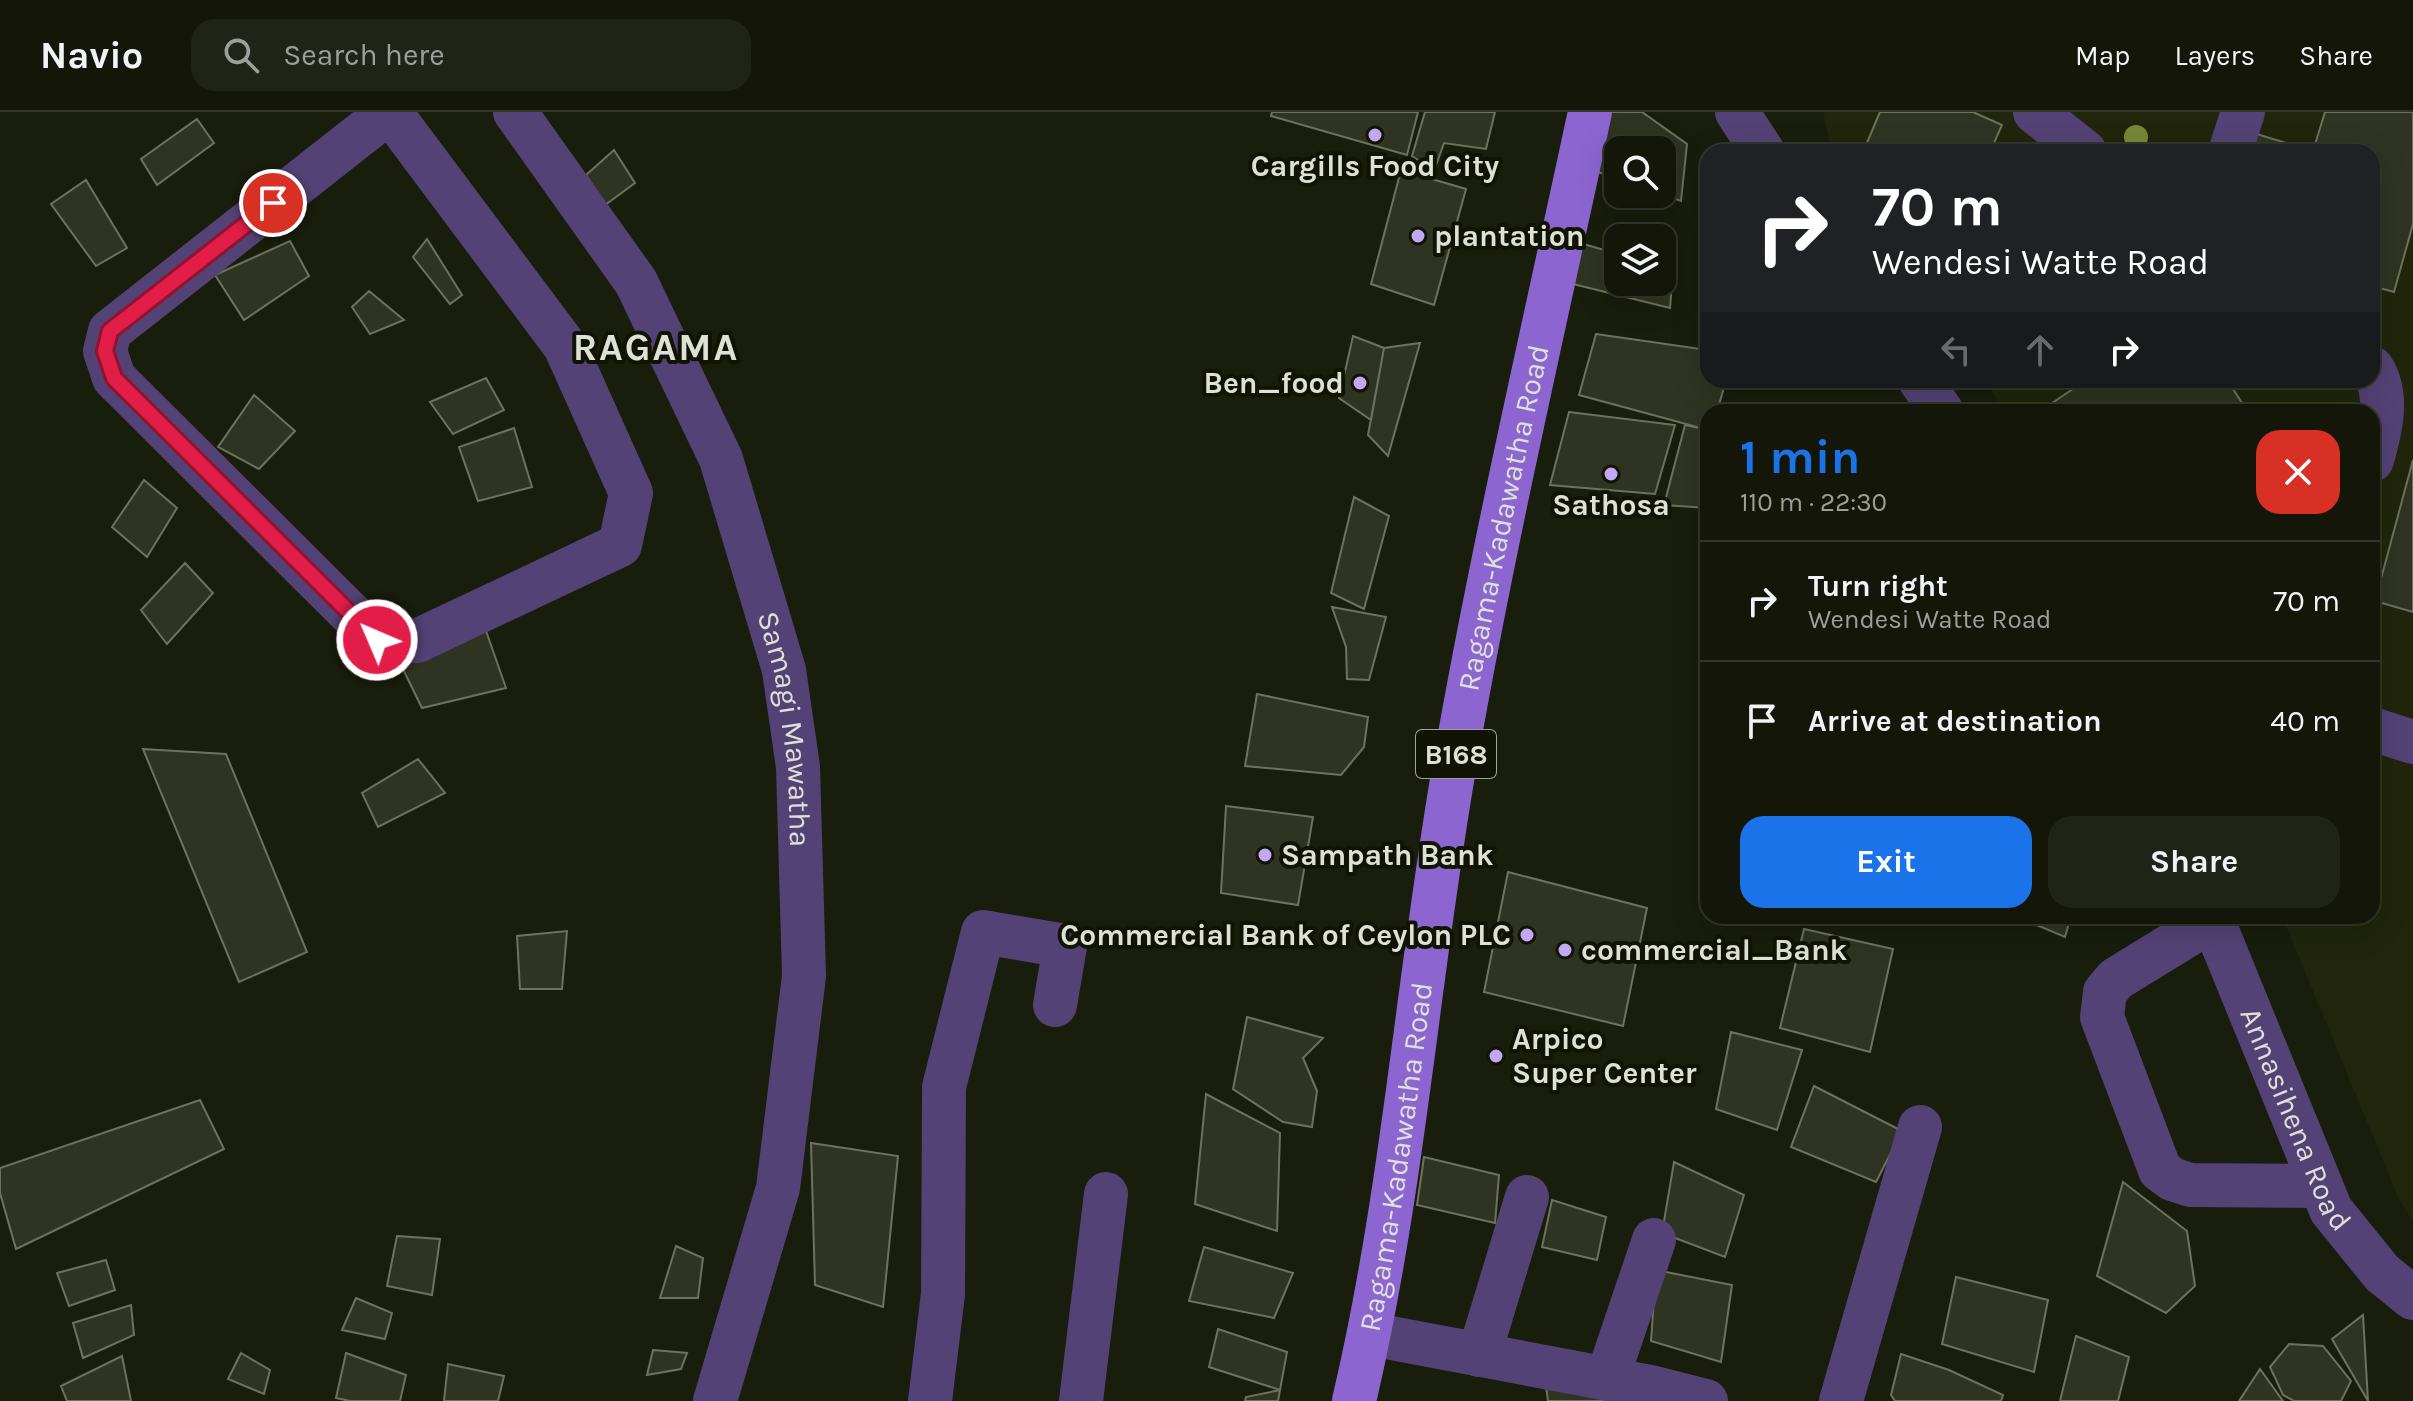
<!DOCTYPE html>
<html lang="en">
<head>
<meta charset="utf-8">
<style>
  :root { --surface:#131609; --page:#202317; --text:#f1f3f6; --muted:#9d9f9c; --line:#32352a; --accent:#1a73e8 }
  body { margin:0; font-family:Karla,sans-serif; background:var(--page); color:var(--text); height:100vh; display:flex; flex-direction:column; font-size:30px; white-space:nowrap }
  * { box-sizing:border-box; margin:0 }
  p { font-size:26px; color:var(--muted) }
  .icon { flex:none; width:44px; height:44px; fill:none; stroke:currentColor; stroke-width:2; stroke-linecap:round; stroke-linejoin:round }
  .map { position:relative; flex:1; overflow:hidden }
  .panel { position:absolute; left:1700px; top:292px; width:680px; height:520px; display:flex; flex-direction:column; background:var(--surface); border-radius:24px; box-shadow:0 8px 32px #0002,0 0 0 2px var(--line) }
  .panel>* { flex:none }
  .top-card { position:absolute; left:1700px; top:32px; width:680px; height:244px; border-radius:24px; box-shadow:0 8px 32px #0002,0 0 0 2px var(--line); background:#202124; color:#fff; overflow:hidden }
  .fabs { position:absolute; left:1604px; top:24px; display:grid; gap:16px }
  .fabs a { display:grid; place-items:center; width:72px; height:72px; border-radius:16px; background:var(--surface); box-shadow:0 8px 32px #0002,0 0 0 2px var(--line); font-size:40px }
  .pin { position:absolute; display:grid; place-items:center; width:68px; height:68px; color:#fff; margin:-34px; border:4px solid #fff; border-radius:50%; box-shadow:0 2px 8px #0007 }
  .me { position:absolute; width:88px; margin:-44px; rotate:315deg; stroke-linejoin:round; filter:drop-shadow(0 0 6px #0008) }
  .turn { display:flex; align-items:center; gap:28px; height:168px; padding:0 40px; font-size:36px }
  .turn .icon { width:104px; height:104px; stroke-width:2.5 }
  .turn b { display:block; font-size:56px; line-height:68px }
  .lanes { display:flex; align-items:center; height:76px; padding:0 40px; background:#0003; justify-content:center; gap:40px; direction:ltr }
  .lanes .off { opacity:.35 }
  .round { display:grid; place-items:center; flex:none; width:84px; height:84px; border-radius:24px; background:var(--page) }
  .summary { display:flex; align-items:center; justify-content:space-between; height:136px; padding:0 40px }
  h1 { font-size:48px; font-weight:700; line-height:60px; color:var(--accent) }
  .cta { display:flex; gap:16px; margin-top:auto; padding:16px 40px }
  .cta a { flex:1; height:92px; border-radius:24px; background:var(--accent); color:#fff; font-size:32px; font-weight:700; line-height:92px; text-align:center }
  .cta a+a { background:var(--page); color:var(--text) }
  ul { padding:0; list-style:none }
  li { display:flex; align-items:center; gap:24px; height:120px; padding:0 40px; border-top:2px solid var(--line) }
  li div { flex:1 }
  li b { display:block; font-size:30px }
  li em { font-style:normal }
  header { display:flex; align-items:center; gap:48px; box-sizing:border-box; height:112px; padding:0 40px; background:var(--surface); border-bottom:2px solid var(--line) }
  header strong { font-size:38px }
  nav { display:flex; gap:44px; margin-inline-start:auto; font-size:28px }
  .search { width:560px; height:72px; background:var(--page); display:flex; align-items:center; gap:20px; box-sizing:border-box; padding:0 28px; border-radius:24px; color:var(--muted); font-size:30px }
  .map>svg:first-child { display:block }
  .built { fill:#20250c }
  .building { fill:#2f3321; stroke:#6d725d; stroke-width:2 }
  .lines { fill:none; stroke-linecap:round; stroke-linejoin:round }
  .minor { stroke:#534275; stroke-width:44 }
  .major { stroke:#8c65d0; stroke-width:44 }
  .tree { fill:#788736 }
  .route-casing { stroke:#92132f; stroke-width:20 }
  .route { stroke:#e11d48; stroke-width:14 }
  .poi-dot { fill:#c0a8f3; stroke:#111404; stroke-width:3 }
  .labels { text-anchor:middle; stroke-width:8; stroke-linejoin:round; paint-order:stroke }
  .shield { fill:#111404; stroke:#a0a497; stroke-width:2 }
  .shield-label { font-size:28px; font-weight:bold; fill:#dee1d6 }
  .poi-label { font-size:30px; font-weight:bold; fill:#dee1d6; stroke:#111404; text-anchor:start }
  .street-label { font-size:30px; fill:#dee1d6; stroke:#111404 }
  .district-label { font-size:38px; font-weight:bold; letter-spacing:2px; fill:#dee1d6; stroke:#111404 }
</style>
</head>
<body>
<header>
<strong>Navio</strong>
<div class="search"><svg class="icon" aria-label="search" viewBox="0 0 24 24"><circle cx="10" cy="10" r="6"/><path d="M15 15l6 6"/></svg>Search here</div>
<nav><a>Map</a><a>Layers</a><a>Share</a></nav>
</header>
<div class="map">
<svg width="2413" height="1289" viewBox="0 0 2413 1289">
  <rect width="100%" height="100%" fill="#191d0c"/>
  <!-- built -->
  <path class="built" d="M1823,0H2413V1109L2400,1090L2282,804H2372V300H2006L1984,268H2372V40H1832Z"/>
  <!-- building -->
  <path class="building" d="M1272,0H1418L1407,43L1271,4Z
    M1425,0H1495L1486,37L1444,31L1434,59L1412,44Z
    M1609,0H1642L1687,32L1681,89L1661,82L1662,38H1618V67L1595,59Z
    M1880,0H1973L2002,13L1990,40H1863Z
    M2325,0H2413V112L2394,180L2372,174V40H2244L2250,20L2313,39Z
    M197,7L214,31L157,73L141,47Z
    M614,38L635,71L605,93L586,63Z
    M1401,58L1466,77L1434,193L1371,172Z
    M86,68L127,136L96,154L51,92Z
    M427,127L462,183L450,192L413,145Z
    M290,129L309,164L244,208L215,163Z
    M1580,131L1618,142V170H1662V155L1673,159L1670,196L1573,172Z
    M369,179L404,208L370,222L352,195Z
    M1596,222L1708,238V268H1726L1717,300H1708V318L1579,283Z
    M1353,224L1384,236L1371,308L1339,286Z
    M1420,231L1388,344L1368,323L1384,236Z
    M486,266L504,298L453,322L430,290Z
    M2086,268H2227L2248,300H2039Z
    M254,283L295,319L259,357L218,335Z
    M1569,300L1675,313L1655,382L1550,373Z
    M1685,313L1708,318V396L1664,393Z
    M514,316L532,375L478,389L459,335Z
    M2413,348V500L2375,489Z
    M144,368L177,396L147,445L112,415Z
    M1354,385L1389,404L1364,497L1331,481Z
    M185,451L213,481L167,532L141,498Z
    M1332,495L1386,505L1369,568L1347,567L1346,535Z
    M485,516L506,576L422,596L399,549Z
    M1257,582L1368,605L1364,635L1341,663L1245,654Z
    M143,637L226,642L307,840L239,870Z
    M418,647L445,681L378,715L362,681Z
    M1226,694L1313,705L1298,793L1221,781Z
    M1508,760L1647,796L1623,914L1484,880Z
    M2015,804H2071L2065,825Z
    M1804,817L1893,837L1870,940L1780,916Z
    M567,819L562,877H520L517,824Z
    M1247,905L1323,926L1303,946L1317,979L1312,1015L1283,1010L1233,977Z
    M1731,920L1802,938L1777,1018L1716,997Z
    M1814,974L1902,1019L1876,1070L1791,1035Z
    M1206,982L1280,1021L1277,1119L1195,1092Z
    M200,988L224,1037L16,1137L0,1081V1056Z
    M811,1031L898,1044L883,1195L815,1173Z
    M1424,1045L1499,1063L1495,1111L1417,1093Z
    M1674,1050L1744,1083L1725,1145L1662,1121Z
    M2123,1070L2187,1119L2195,1174L2166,1201L2097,1164Z
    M1552,1088L1606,1105L1597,1148L1542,1135Z
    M397,1124L440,1127L432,1183L387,1174Z
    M676,1134L703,1146L698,1186H660Z
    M1204,1135L1293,1161L1274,1206L1189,1189Z
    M106,1148L115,1178L69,1194L57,1161Z
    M1656,1158L1732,1173L1721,1250L1651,1229Z
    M1956,1165L2048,1188L2034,1260L1942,1232Z
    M356,1186L392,1201L385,1227L342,1218Z
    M131,1193L134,1223L83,1246L73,1211Z
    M2363,1203L2368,1289L2332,1227Z
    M1218,1217L1287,1240L1280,1278L1209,1255Z
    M2076,1224L2129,1245L2118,1289H2060Z
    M2289,1232L2323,1234L2351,1269L2341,1289H2294L2283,1283L2270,1255Z
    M653,1238L687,1241L681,1257L647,1263Z
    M241,1241L270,1258L264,1282L228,1267Z
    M346,1241L406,1263L400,1289H350L336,1286Z
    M1901,1242L1949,1258L2003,1283L2001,1289H1895L1891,1283Z
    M122,1244L131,1289H67L61,1274Z
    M448,1252L504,1264L498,1289H444Z
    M2260,1257L2283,1289H2239Z
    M1546,1274L1620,1289H1548Z
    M1280,1278L1278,1289H1245L1246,1285Z"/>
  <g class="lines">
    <!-- minor -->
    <g class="minor">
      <path d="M389,0L110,219L105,239L114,266L377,528L417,529L620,433L631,381L565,234L390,0"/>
      <path id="s1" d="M515,0L636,170L721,347L784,558L798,655L804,864L778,1076L715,1289"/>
      <path d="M1737,0L1763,40"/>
      <path d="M2035,0L2085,40"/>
      <path d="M2230,40L2243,0"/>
      <path d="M2372,256C2390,283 2380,320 2372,348"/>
      <path d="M1920,268L1942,300"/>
      <path d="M2372,617L2413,630"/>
      <path id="s2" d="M2211,804L2331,1098L2382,1161L2413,1186"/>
      <path d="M2212,808L2116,867L2105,880L2102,905L2160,1058L2172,1067L2190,1073L2321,1074"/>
      <path d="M1370,1222L1651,1275L1706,1289"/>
      <path d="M1479,1243L1527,1085"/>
      <path d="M1607,1267L1654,1128"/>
      <path d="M930,1289L943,1182L944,975L983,820L1065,834L1055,893"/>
      <path d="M1081,1289L1106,1082"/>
      <path d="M1841,1289L1920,1015"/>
    </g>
    <!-- major -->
    <path class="major" id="s3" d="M1354,1289C1404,1077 1418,859 1456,645C1494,429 1544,215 1590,0"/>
  </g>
  <!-- trees -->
  <circle class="tree" cx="2136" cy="25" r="12"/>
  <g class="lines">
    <!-- route casing -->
    <g class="route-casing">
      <path id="route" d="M273,91L110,219L105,239L114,266L377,528"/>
    </g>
    <!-- route -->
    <use href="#route" class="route"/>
  </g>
  <!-- markers -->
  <g class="poi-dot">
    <circle cx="1375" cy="23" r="8"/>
    <circle cx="1418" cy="124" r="8"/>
    <circle cx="1360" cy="271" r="8"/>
    <circle cx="1611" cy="362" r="8"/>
    <circle cx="1265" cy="743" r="8"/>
    <circle cx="1527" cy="823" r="8"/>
    <circle cx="1565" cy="838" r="8"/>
    <circle cx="1496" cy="944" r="8"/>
  </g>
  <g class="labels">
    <!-- shield labels -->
    <rect class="shield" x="1416" y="618" width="80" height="48" rx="6"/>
    <g class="shield-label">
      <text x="1456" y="652">B168</text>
    </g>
    <!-- poi labels -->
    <g class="poi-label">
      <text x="1375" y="64" text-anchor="middle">Cargills Food City</text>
      <text x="1434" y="134">plantation</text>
      <text x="1344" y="281" text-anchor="end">Ben_food</text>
      <text x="1611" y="403" text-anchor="middle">Sathosa</text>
      <text x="1281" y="753">Sampath Bank</text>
      <text x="1511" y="833" text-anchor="end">Commercial Bank of Ceylon PLC</text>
      <text x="1581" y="848">commercial_Bank</text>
      <text x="1512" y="937">Arpico<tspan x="1512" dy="34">Super Center</tspan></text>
    </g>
    <!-- street labels -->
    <g class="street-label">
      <text dy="10" stroke="none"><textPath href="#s3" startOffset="896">Ragama-Kadawatha Road</textPath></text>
      <text dy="10" stroke="none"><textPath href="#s1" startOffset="684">Samagi Mawatha</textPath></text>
      <text dy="10" stroke="none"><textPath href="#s2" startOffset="220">Annasihena Road</textPath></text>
      <text dy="10" stroke="none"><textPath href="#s3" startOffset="248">Ragama-Kadawatha Road</textPath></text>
    </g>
    <!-- district labels -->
    <g class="district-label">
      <text x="656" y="248">RAGAMA</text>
    </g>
  </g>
</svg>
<div class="fabs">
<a><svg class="icon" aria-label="search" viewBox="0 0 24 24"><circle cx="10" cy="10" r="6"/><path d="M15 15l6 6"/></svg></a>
<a><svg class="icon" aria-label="layers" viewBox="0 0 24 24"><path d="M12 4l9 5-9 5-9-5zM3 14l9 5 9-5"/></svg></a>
</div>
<div class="pin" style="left:273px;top:91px;background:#d93025"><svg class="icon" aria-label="arrive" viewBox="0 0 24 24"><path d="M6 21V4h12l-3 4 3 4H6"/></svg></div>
<svg class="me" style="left:377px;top:528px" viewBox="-20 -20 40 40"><circle r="17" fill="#e11d48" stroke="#fff" stroke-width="3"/><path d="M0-11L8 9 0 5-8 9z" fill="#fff"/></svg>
<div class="top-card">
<div class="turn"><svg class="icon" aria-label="right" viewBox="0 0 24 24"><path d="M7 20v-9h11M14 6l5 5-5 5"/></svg><div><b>70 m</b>Wendesi Watte Road</div></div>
<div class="lanes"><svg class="icon off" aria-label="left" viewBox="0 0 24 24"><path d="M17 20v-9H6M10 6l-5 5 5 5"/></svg><svg class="icon off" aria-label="ahead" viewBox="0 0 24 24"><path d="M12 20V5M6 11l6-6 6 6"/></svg><svg class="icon" aria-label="right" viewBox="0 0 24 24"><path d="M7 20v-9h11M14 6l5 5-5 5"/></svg></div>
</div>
<section class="panel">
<div class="summary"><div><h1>1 min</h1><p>110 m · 22:30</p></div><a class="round" style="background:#d93025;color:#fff"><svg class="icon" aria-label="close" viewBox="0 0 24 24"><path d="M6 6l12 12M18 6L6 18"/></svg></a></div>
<ul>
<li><svg class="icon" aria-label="right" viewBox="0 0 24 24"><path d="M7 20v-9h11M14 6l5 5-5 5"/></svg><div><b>Turn right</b><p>Wendesi Watte Road</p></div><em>70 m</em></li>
<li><svg class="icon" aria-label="arrive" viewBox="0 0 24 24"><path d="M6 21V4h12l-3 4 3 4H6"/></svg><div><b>Arrive at destination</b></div><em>40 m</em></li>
</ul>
<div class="cta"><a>Exit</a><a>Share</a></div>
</section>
</div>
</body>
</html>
